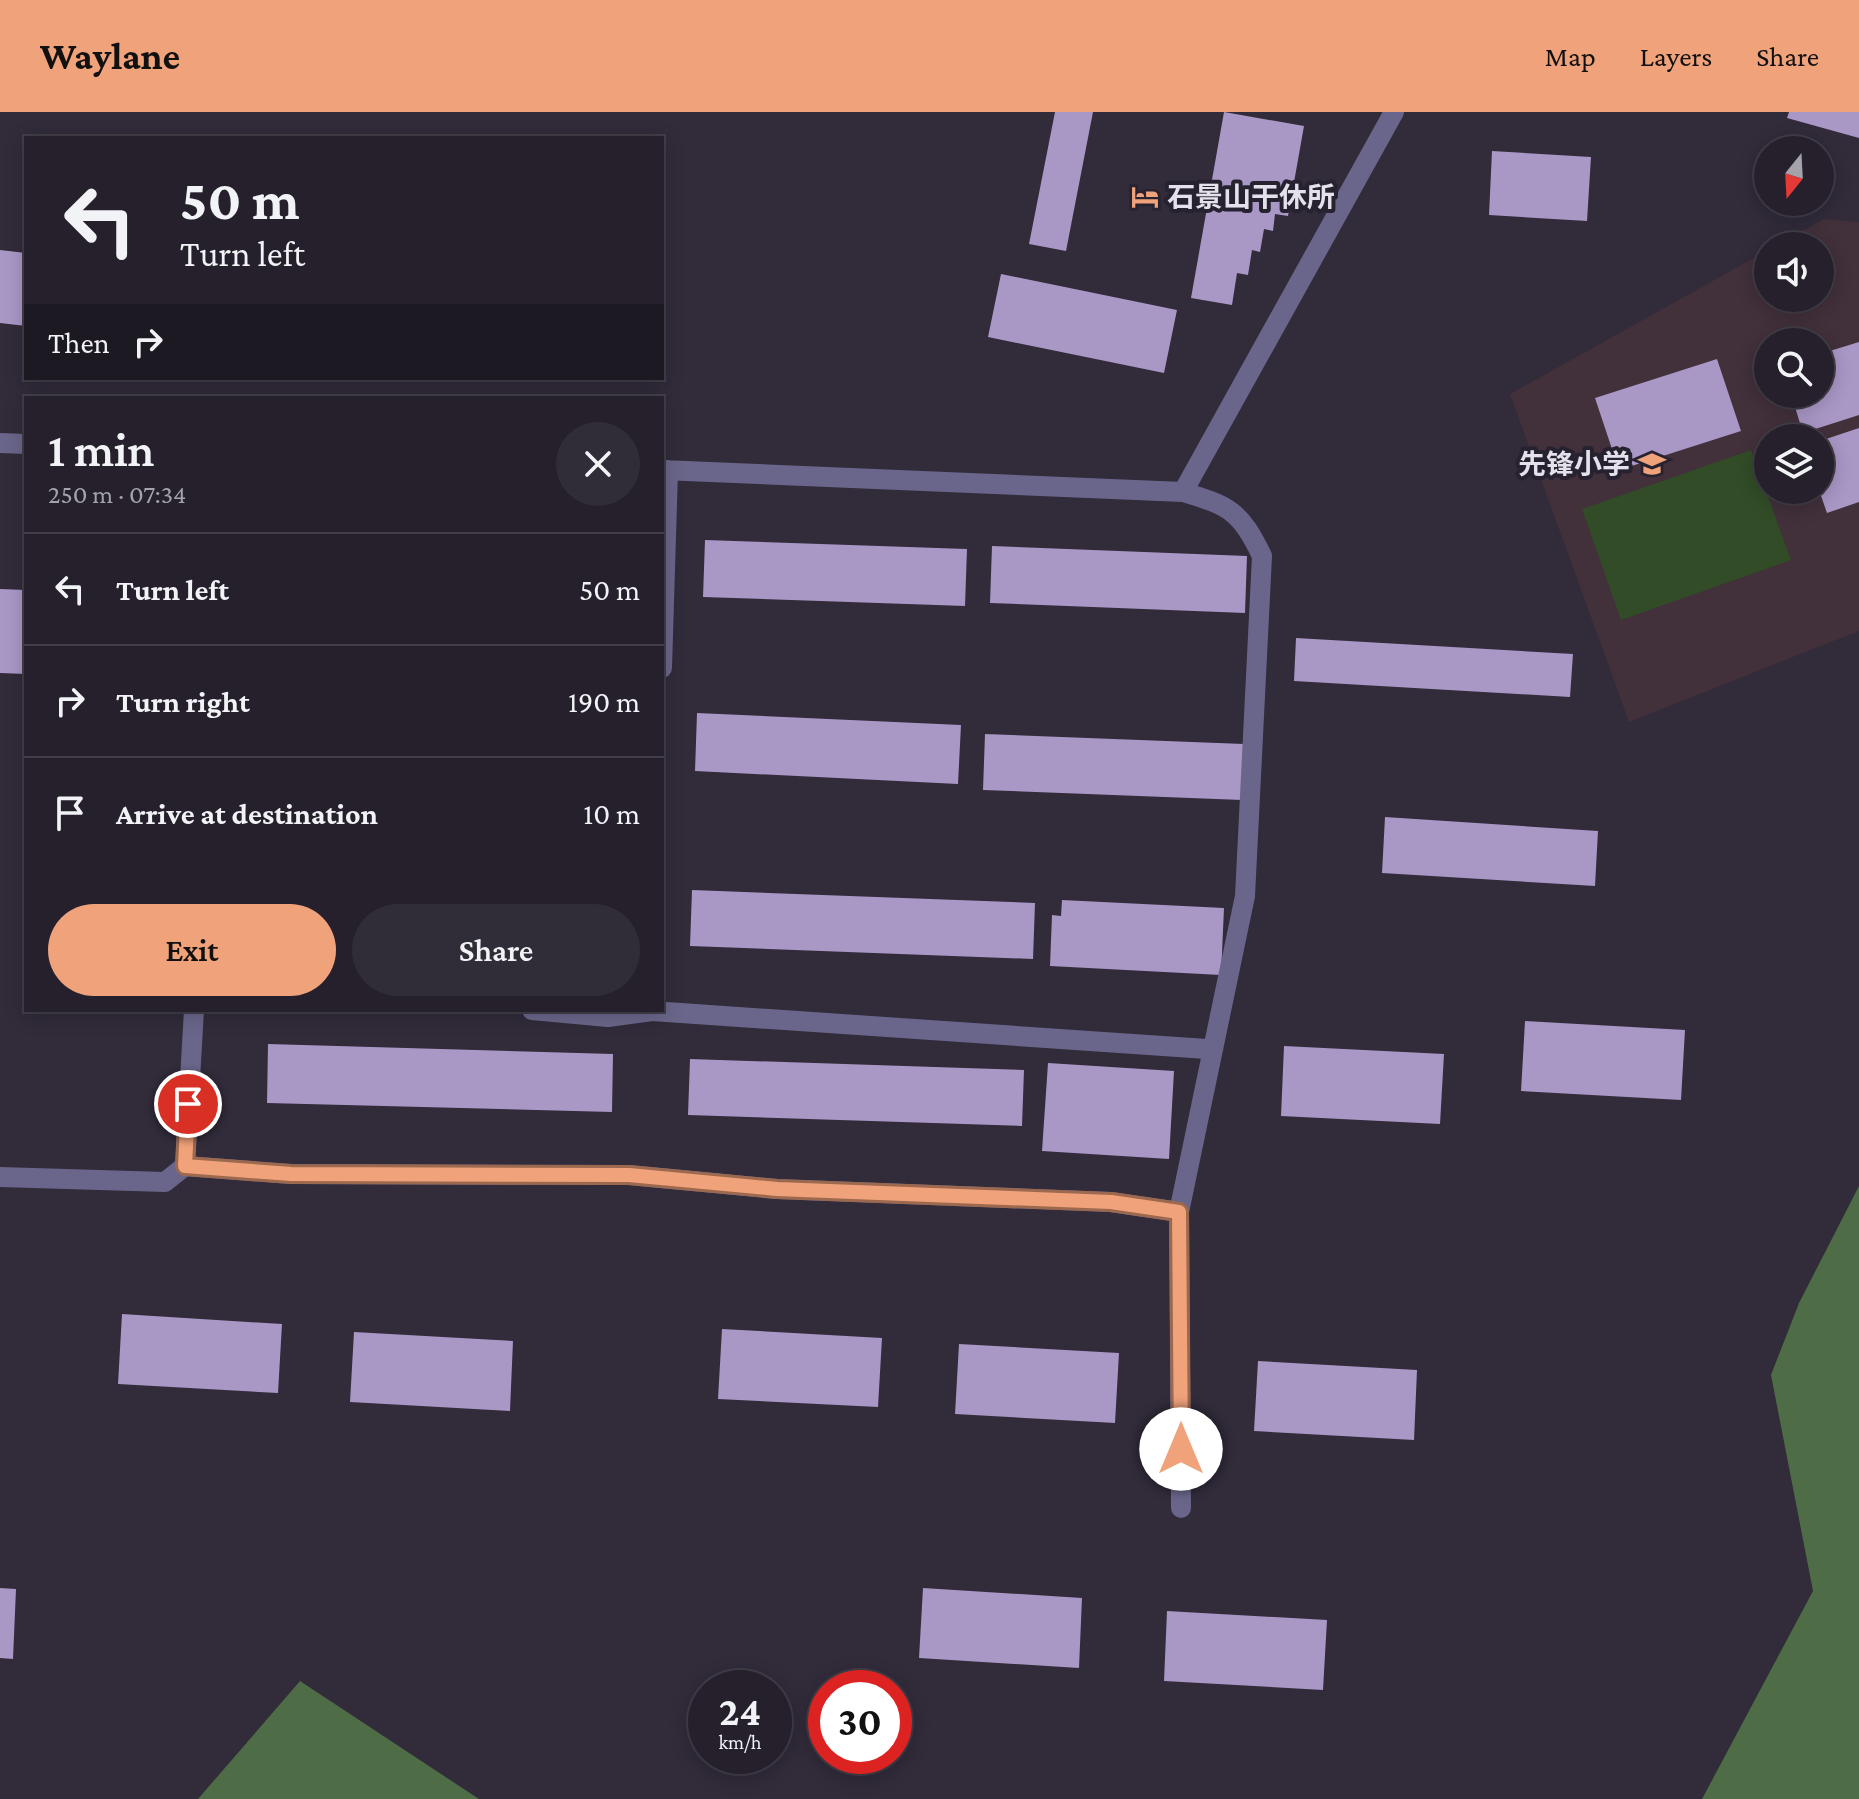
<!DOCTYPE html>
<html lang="en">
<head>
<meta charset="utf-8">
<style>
  :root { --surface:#25202c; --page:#312d38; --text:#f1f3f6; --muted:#a3a3a9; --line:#423e48; --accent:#f0a27a }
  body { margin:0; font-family:"Crimson Pro","Noto Sans SC",serif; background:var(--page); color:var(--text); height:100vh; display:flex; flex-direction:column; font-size:30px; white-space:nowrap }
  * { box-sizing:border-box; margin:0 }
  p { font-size:26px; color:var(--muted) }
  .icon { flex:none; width:44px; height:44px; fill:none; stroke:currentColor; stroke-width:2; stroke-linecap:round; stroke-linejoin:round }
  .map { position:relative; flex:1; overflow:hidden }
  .sheet { position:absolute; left:24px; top:284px; width:640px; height:616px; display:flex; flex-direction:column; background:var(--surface); border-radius:0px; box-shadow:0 4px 20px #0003,0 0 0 2px var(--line) }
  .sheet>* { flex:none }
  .guide { position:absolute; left:24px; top:24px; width:640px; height:244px; border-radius:0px; box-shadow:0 4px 20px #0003,0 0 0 2px var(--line); background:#25202c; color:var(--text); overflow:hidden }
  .needle { width:52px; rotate:198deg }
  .tools { position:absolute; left:1754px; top:24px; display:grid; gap:16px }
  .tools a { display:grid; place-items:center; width:80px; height:80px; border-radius:50%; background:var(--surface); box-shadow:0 4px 20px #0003,0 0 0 2px var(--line); font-size:40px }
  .speed { position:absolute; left:688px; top:1558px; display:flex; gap:16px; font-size:40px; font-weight:700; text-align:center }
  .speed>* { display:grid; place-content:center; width:104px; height:104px; border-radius:50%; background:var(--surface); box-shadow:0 4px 20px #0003,0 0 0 2px var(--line); line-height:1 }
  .speed small { font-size:20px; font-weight:400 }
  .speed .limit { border:12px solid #d22; background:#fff; color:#111 }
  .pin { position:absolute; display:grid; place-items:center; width:68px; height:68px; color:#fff; margin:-34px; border:4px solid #fff; border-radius:50%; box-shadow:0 2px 8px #0007 }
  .me { position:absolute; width:88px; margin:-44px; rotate:0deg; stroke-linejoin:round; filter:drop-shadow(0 0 6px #0008) }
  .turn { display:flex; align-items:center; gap:28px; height:168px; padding:0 24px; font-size:36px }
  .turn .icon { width:104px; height:104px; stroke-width:2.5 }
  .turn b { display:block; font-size:56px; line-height:68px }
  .then { display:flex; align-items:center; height:76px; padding:0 24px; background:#0003; gap:16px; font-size:30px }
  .round { display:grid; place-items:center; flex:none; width:84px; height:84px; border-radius:42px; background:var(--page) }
  .overview { display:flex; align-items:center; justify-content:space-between; height:136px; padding:0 24px }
  h1 { font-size:48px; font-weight:600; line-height:60px }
  .primary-button { display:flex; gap:16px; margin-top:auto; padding:16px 24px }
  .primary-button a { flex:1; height:92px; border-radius:48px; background:var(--accent); color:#111; font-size:32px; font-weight:600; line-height:92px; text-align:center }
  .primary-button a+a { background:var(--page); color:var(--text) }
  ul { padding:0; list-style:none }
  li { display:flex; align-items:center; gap:24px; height:112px; padding:0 24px; border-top:2px solid var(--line) }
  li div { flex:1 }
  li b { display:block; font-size:30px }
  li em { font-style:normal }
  header { display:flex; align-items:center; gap:48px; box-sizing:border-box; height:112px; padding:0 40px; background:var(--accent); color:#111 }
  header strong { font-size:38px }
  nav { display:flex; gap:44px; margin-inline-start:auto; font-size:28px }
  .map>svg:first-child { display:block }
  .education { fill:#42303a; fill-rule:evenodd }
  .green { fill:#314c27 }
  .forest { fill:#4e6c45 }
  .building { fill:#a997c6 }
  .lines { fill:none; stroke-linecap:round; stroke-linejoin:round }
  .street { stroke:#6a668b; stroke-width:20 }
  .route-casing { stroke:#9c694f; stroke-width:20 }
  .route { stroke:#f0a27a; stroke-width:14 }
  .labels { text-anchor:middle; stroke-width:8; stroke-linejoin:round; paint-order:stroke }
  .poi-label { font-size:28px; font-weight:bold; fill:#e4e1eb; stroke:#272230; text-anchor:start }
</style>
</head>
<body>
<header>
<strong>Waylane</strong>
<nav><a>Map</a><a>Layers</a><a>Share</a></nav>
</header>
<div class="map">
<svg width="1859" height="1687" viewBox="0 0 1859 1687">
  <rect width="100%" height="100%" fill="#312b3a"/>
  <!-- education -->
  <path class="education" d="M1824,107L1859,110V519L1629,610L1510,282L1768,138V186H1820V134H1775ZM1768,230H1820V282H1768ZM1768,326H1820V378H1768Z"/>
  <!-- green -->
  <path class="green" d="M1751,338L1791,448L1621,508L1582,397Z"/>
  <!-- forest -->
  <path class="forest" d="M1859,1074V1687H1702L1813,1479L1771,1263L1799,1191Z
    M300,1569L479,1687H198Z"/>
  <!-- building -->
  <path class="building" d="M1055,0H1093L1066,139L1029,132Z
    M1224,0L1304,14L1288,104L1275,102L1273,119L1264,117L1260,140L1252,138L1248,163L1237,161L1232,193L1191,186Z
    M1789,0H1859V26L1787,6Z
    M1492,39L1591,45L1587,109L1489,103Z
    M0,138L26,141V214L0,211Z
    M1001,162L1177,198L1164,261L988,225Z
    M1859,230V303L1803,321L1791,282H1820V242Z
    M1717,247L1741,319L1619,358L1595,286Z
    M1859,316V390L1827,401L1819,378L1820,329Z
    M705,428L967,437L965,494L703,485Z
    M992,434L1247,444L1245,501L990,491Z
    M0,477L26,478V562L0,561Z
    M1296,526L1573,542L1570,585L1294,569Z
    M697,601L961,613L958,672L695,659Z
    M985,622L1244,632L1242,688L983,678Z
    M1385,705L1598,719L1595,774L1382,761Z
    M692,778L1035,791L1033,847L690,834Z
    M1062,788L1224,796L1221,863L1050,854L1052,803L1061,804Z
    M1525,909L1685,918L1681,988L1521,979Z
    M268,932L613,942L612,1000L267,991Z
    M1284,934L1444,942L1440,1012L1281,1004Z
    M690,947L1024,958L1022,1014L688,1003Z
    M1048,951L1174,959L1169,1047L1042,1039Z
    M122,1202L282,1212L278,1281L118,1272Z
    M722,1217L882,1226L878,1295L718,1287Z
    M354,1220L513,1229L510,1299L350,1290Z
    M959,1232L1119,1241L1115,1311L955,1302Z
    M1258,1249L1417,1258L1414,1328L1254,1319Z
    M0,1476L16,1477L13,1547L0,1546Z
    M923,1476L1082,1486L1079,1556L919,1546Z
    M1167,1499L1327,1508L1323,1578L1164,1569Z"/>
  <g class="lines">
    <!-- street -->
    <path class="street" d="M0,331L26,332
      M662,358L1183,380C1230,394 1240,399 1262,444L1245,784L1179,1100L1181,1396
      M1183,380L1394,0
      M662,556L668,358
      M532,898L608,905L652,899L1207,937
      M185,1054L194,898
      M0,1065L165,1070L185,1054L291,1062L629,1063L777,1077L1111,1090L1179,1100"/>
  </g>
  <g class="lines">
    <!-- route casing -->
    <g class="route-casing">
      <path id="route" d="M188,992L185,1054L291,1062L629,1063L777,1077L1111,1090L1179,1100L1181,1337"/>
    </g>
    <!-- route -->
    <use href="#route" class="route"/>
  </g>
  <!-- icons -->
  <defs>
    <g id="hotel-bare" transform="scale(2.16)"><path d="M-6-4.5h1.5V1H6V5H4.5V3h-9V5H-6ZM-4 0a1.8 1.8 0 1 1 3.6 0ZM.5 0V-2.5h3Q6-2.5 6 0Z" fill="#f0a27a" stroke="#272230" stroke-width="2.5" paint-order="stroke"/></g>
    <g id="school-bare" transform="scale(2.16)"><path d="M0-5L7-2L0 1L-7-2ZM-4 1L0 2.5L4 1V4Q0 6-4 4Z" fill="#f0a27a" stroke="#272230" stroke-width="2.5" paint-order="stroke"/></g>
  </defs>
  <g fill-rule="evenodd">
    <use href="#hotel-bare" x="1145" y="85"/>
    <use href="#school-bare" x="1652" y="352"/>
  </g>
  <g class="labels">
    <!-- poi labels -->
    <g class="poi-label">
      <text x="1167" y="95">石景山干休所</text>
      <text x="1630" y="362" text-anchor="end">先锋小学</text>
    </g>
  </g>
</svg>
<div class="tools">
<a><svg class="needle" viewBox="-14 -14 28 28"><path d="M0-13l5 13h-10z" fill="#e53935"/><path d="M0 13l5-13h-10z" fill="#a3a3a9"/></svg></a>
<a><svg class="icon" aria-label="sound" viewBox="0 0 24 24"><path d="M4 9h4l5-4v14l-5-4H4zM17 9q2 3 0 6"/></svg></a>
<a><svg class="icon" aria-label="search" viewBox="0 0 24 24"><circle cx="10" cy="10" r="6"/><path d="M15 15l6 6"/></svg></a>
<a><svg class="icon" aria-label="layers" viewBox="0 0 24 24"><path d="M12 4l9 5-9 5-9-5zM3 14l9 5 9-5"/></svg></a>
</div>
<div class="speed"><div>24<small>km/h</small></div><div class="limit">30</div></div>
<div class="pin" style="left:188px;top:992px;background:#d93025"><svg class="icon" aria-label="arrive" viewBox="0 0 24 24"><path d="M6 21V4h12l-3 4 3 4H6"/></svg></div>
<svg class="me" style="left:1181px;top:1337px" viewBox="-20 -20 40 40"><circle r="19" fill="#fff"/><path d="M0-13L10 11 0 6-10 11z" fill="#f0a27a"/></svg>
<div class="guide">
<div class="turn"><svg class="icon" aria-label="left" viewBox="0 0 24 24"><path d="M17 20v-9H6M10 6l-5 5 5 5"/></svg><div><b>50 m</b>Turn left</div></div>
<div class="then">Then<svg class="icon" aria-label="right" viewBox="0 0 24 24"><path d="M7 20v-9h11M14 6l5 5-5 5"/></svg></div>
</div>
<section class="sheet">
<div class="overview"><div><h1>1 min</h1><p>250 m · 07:34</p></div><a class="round"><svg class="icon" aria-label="close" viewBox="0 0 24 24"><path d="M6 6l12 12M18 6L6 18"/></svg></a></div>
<ul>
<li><svg class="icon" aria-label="left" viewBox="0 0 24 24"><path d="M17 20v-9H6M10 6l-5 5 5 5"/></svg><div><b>Turn left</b></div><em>50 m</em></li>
<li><svg class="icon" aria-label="right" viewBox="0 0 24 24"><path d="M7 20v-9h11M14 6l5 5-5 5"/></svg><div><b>Turn right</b></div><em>190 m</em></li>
<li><svg class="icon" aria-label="arrive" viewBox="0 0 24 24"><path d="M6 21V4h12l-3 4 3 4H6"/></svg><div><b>Arrive at destination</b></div><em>10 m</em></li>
</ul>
<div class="primary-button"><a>Exit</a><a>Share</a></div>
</section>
</div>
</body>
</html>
